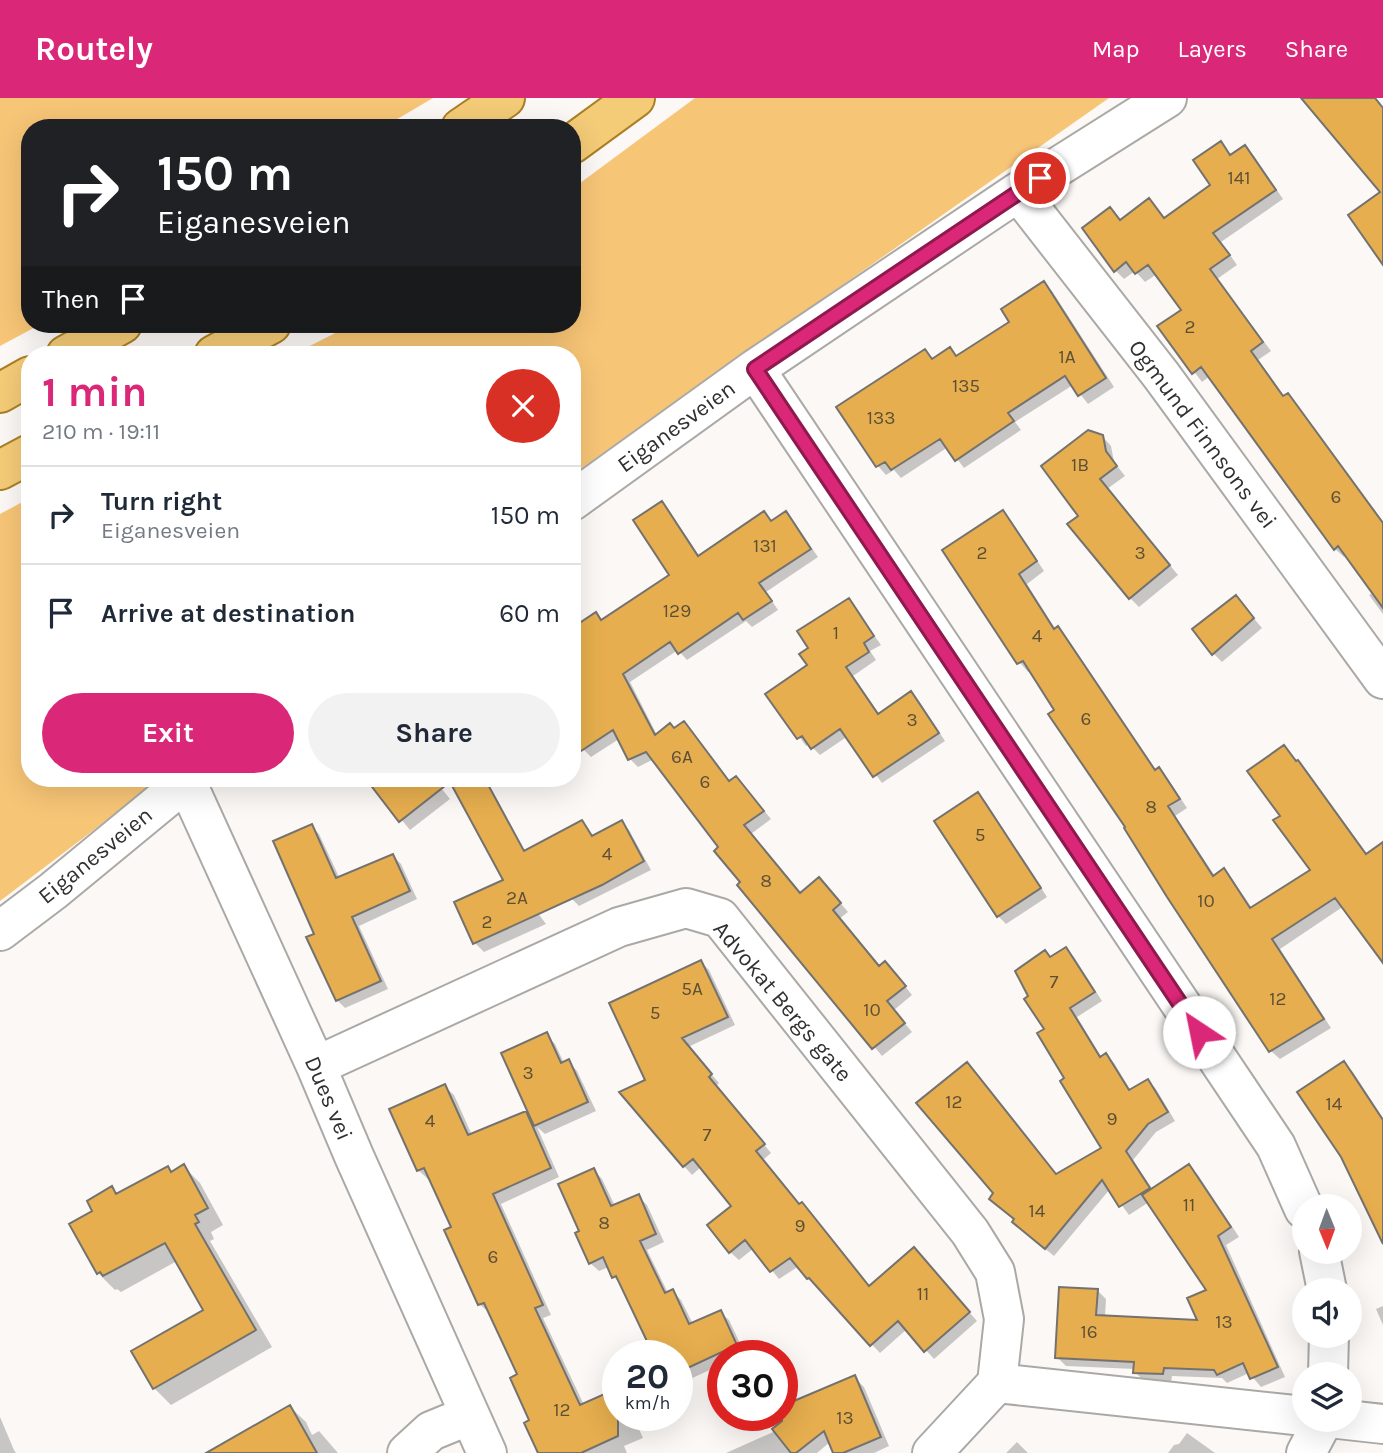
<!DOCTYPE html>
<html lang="en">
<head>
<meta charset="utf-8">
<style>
  :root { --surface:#fff; --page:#f2f2f3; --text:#1f2937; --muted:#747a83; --line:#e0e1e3; --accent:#db2777 }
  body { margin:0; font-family:Karla,sans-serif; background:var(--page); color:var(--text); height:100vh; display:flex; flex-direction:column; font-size:26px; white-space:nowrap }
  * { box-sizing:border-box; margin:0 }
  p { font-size:23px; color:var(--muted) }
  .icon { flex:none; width:38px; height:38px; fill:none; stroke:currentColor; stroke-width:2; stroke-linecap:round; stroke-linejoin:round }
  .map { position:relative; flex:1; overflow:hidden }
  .sheet { position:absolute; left:21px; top:248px; width:560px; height:441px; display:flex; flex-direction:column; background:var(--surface); border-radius:28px; box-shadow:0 7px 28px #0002 }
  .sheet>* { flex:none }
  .guide { position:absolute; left:21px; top:21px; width:560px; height:214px; border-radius:28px; box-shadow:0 7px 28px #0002; background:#202124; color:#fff; overflow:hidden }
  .needle { width:46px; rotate:179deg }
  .buttons { position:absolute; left:1292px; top:1096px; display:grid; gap:14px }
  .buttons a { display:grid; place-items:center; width:70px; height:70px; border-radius:50%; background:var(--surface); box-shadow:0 7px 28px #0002; font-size:35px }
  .speed { position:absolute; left:602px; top:1242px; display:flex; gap:14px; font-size:35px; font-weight:700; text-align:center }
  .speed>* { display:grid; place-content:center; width:91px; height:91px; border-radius:50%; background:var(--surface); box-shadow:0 7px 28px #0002; line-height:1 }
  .speed small { font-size:18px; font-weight:400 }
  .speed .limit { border:10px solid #d22; background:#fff; color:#111 }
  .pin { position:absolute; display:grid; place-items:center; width:60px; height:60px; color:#fff; margin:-30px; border:4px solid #fff; border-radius:50%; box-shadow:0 2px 7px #0007 }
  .me { position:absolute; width:77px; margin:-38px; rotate:326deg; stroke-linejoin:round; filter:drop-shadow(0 0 5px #0008) }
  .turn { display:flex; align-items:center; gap:24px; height:147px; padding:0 21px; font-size:32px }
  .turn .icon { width:91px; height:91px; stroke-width:2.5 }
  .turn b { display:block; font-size:49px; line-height:60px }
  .then { display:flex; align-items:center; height:66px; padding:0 21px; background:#0003; gap:14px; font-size:26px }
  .round { display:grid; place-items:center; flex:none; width:74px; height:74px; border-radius:37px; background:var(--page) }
  .headline { display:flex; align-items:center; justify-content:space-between; height:119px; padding:0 21px }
  h1 { font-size:42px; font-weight:700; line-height:52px; color:var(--accent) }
  .primary-button { display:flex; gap:14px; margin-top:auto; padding:14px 21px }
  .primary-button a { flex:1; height:80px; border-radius:42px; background:var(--accent); color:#fff; font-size:28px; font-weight:700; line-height:80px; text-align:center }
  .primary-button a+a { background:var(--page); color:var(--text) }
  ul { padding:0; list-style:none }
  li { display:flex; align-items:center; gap:21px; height:98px; padding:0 21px; border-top:2px solid var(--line) }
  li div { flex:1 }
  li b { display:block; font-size:26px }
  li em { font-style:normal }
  header { display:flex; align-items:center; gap:42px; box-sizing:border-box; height:98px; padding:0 35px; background:var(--accent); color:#fff }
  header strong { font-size:33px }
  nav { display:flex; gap:38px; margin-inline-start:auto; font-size:24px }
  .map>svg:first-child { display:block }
  .green { fill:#f7c576 }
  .shadow { fill:#0003 }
  .building { fill:#e6ae4e; stroke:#74726f; stroke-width:2 }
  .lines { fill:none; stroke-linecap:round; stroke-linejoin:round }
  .minor-casing { stroke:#aba9a6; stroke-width:42 }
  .major-casing { stroke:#ab7f23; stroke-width:42 }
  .minor { stroke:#fff; stroke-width:38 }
  .major { stroke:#f4cb77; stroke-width:38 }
  .route-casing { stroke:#8e194d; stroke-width:18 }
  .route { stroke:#db2777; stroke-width:12 }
  .labels { text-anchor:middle; stroke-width:5; stroke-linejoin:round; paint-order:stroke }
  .number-label { font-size:19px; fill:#5e5037 }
  .street-label { font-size:23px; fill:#31302f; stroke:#fff }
</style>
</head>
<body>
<header>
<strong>Routely</strong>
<nav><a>Map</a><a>Layers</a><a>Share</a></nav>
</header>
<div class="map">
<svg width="1383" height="1355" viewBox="0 0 1383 1355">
  <rect width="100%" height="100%" fill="#fbf8f5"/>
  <!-- green -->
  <path class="green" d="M0,0H433L382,30H30V226H41L0,248Z
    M695,0H1109L572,377V257H292L353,226H572V91Z
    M30,400V681H161L0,803V416Z"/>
  <!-- shadow -->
  <path class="shadow" d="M1220,45L1232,58L1245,49L1254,58L1283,101L1221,144L1237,167L1217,181L1271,253L1258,262L1285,299L1288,297L1296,306L1383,425V516L1369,497L1374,494L1346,457L1344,459L1335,451L1210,278L1202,284L1160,229L1183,212L1157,176L1145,184L1135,173L1124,181L1116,173L1110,112L1121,123L1149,102L1165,121L1213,88Z
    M1043,185L1052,193L1114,289L1088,306L1073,287L1015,324L1021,332L964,370L948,349L901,380L894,372L886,377L878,368L839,310L925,253L934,262L950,251L958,259L1012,225Z
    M1102,338L1111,348L1114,364L1125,378L1107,391L1178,477L1139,509L1130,500L1081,419Z
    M661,405L669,413L700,459L764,415L773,424L786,415L794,424L818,459L766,494L778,512L752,529L746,523L687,562L678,552L630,584L657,637L674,632L684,625L730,684L744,688L771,721L751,736L801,796L827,789L848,814L839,821L879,870L893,873L912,897L894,912L912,934L882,958L740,787L743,784L721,750L654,661L638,669L630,661L619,641L591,659L583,651L596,516L602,523L672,478Z
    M1003,415L1012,424L1044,473L1027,486L1056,532L1058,531L1066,539L1156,673L1159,672L1168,681L1187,710L1175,718L1215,778L1224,772L1232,781L1252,810L1312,772L1282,718L1284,649L1307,673L1367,757L1383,763V862L1344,808L1280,851L1331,930L1280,961L1271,953L1128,730L1031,572L1028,574L1010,553Z
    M1236,499L1262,530L1222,564L1213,555Z
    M849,502L881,547L870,553L876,562L853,578L880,617L911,595L919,603L945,643L882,685L848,638L820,657L809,646L806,648L768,596L809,568L811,550Z
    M368,681H434L450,701L410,732Z
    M978,696L986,704L1047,799L1006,826L998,818Z
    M582,724L594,739L621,724L629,732L651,772L579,808L571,800Z
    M311,728L319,736L340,781L393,758L401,766L417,801L359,828L388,891L345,910L337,902Z
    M519,790L546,826L484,854L475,845Z
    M1066,851L1074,859L1102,903L1077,919L1102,960L1106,957L1114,965L1131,993L1148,983L1156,991L1175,1023L1156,1034L1133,1062L1153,1092L1189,1068L1198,1077L1239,1139L1226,1147L1285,1279L1261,1289L1249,1275L1227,1285L1222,1280L1172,1278L1171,1285L1144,1283L1135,1274V1271L1066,1268L1057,1259L1097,1192L1106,1201L1105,1219L1199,1224L1209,1193L1149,1104L1129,1117L1110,1091L1054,1158L1022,1132L995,1095L976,975L1057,1077L1103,1050L1067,981L1047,931L1051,861Z
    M701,864L709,872L735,927L688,949L719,985L716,988L771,1055L763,1062L800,1108L802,1106L810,1114L870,1189L922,1160L977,1223L934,1261L907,1231L880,1255L799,1168L779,1181L754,1150L739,1162L730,1154L733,1108L701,1069L692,1077L684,1068L622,994L647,983Z
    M546,937L555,946L564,965L568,963L577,973L596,1013L545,1036L537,1029L559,1079L501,1106L551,1217L543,1220L584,1307L618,1318H633L643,1340L624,1348L627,1355H547L520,1277L490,1215L479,1206L453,1130L430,1080L428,1081L418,1072L444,988L454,997L472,1037L526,1015L533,1022Z
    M1344,965L1353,974L1383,1020V1136Z
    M183,1068L200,1085L223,1127L211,1134L214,1141L210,1143L272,1249L171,1307L154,1290L133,1254L205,1212L177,1163L121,1194L117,1191L115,1192L98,1175L95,1114L112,1091L118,1097L167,1070L172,1075Z
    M594,1072L602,1081L615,1108L638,1098L647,1107L664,1144L647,1152L668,1195L672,1193L681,1202L693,1226L720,1214L729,1222L745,1256L739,1258H723V1266L677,1287V1258H655L622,1188L614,1179L609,1169L599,1173L590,1165L581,1134Z
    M1383,1208V1227L1376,1211Z
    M854,1279L864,1289L889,1348L874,1355H835L830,1344L817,1355H726L780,1331L770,1318H782Z
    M290,1309L306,1324L312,1337L319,1333L338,1355H210Z
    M0,1319L14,1352L16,1355H0Z
    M1187,1335L1215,1355H1168L1174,1347L1179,1346Z
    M1017,1344L1028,1355H1006Z"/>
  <!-- building -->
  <path class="building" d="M1301,0H1375L1383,10V167L1348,117L1380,94Z
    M1221,43L1230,57L1245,47L1276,92L1213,135L1230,157L1210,171L1263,244L1251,253L1283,298L1288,295L1383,425V510L1338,448L1334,452L1201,269L1192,276L1157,228L1181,212L1148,167L1135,176L1126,164L1114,174L1082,130L1110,109L1120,122L1149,100L1164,120L1210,87L1193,62Z
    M1044,183L1106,280L1078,298L1065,278L1008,315L1014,323L955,363L940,341L891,372L885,364L876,369L836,309L925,251L932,261L950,249L956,258L1009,224L1001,211Z
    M1088,332L1103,337L1106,353L1117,368L1100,381L1170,467L1129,501L1067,426L1078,418L1041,368Z
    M662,403L698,458L764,413L771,423L786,413L811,451L759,485L772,503L743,522L738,515L678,556L670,544L623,576L655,637L670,625L674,630L684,623L729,683L736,678L764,713L744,727L800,795L819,779L841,805L833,812L879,868L885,863L906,888L887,903L905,925L872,951L737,787L740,784L714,753L718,749L646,654L628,662L613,632L572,659V530L596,514L601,522L669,477L633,422Z
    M1003,412L1037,463L1019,476L1054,531L1058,528L1155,672L1159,669L1180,701L1168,708L1213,778L1224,770L1250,810L1310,772L1273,722L1280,718L1247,673L1284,647L1296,663L1298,662L1366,756L1383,744V865L1335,800L1272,841L1324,921L1269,954L1167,799L1124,730L1125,729L1048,616L1054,612L1023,563L1017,566L942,452Z
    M1236,497L1254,520L1212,557L1192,531Z
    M849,500L874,538L864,545L869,554L846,569L878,616L911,593L939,635L873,679L840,631L811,651L802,638L797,641L765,596L807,567L799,556L808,550L797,533Z
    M366,681H485L524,753L582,722L592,738L622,722L644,763L602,787L473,846L454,804L503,782L450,684L399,724Z
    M978,694L1041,790L997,819L934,723Z
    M312,726L336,780L393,756L410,793L352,819L381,883L336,903L306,839L314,836L273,743Z
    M1066,849L1095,894L1070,910L1100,959L1106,955L1129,992L1148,981L1168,1014L1148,1026L1126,1053L1150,1090L1119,1109L1102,1082L1045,1151L1012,1124L1014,1121L989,1101L993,1095L916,1005L967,964L1056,1076L1101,1050L1060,983L1064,980L1037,935L1044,931L1024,901L1028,898L1015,873L1045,852L1050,859Z
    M701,862L728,919L682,940L712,976L709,979L765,1046L756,1053L799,1106L802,1104L869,1188L914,1149L970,1214L924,1254L898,1223L870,1248L809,1180L807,1181L790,1160L770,1174L745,1142L729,1155L707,1127L731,1108L693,1061L683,1069L619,994L645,982L609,905Z
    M547,934L561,965L569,961L588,1004L534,1028L501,955Z
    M1344,963L1383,1022V1146L1341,1059L1297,994Z
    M445,986L468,1037L526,1013L551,1070L493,1096L543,1207L535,1210L580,1307L618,1290V1338L581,1355H538L524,1325L529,1322L510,1280L517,1276L484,1205L478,1207L444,1132L451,1129L424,1070L417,1073L389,1011Z
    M184,1066L208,1110L195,1117L199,1124L195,1126L256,1232L153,1291L131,1253L203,1212L165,1145L103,1178L100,1174L97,1176L69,1126L92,1113L87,1103L112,1088L116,1096L168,1068L171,1074Z
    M1189,1066L1231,1129L1218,1138L1278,1269L1250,1281L1243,1265L1217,1277L1214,1272L1164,1270L1163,1276L1133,1275L1134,1264L1055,1260L1059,1189L1098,1191L1096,1217L1197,1222L1187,1200L1206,1192L1142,1097Z
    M594,1070L611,1108L639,1096L656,1136L640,1143L665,1195L673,1191L689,1226L721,1212L737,1247L677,1275V1258H654L616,1178L612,1180L603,1159L589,1166L575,1135L579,1133L558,1086Z
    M855,1277L881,1339L843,1355H833L824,1333L796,1355H791L772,1331L782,1323V1308Z
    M290,1307L317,1355H206Z"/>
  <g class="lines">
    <!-- minor casing -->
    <g class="minor-casing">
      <path id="minor" d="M1018,94L1161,277L1383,581
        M755,271L1276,1048L1304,1111
        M572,403L755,271L1018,94L1167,0
        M186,683L316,968L354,1058L487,1355
        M0,833L53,793L189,681
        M316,968L619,829L686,810L720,820L970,1134L995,1174L1004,1221L997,1285L932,1355
        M1319,1153L1327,1192
        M1328,1276L1329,1237
        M997,1285L1304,1318
        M1338,1321L1383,1326
        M407,1355L431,1333L470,1317
        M1306,1355L1324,1321"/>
    </g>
    <!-- major casing -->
    <g class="major-casing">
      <path id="major" d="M461,30L505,0
        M572,46L635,0
        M66,257L122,226
        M214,257L271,226
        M0,295L30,278
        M0,372L30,356"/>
    </g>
    <!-- minor -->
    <use href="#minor" class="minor"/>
    <!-- major -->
    <use href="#major" class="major"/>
  </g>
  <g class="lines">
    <!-- route casing -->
    <g class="route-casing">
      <path id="route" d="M1040,80L755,271L1199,934"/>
    </g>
    <!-- route -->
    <use href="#route" class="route"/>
  </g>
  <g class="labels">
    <!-- number labels -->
    <g class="number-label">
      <text x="1239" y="86">141</text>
      <text x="1190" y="235">2</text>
      <text x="1067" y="265">1A</text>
      <text x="966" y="294">135</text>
      <text x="881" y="326">133</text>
      <text x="1080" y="373">1B</text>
      <text x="1336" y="405">6</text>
      <text x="765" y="454">131</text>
      <text x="982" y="461">2</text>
      <text x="1140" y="461">3</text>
      <text x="677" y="519">129</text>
      <text x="836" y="541">1</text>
      <text x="1037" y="544">4</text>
      <text x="1086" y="627">6</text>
      <text x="912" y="628">3</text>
      <text x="682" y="665">6A</text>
      <text x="705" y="690">6</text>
      <text x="1151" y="715">8</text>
      <text x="980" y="743">5</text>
      <text x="607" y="762">4</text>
      <text x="766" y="789">8</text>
      <text x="517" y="806">2A</text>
      <text x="1206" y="809">10</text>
      <text x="487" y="830">2</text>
      <text x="1054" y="890">7</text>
      <text x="692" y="897">5A</text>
      <text x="1278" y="907">12</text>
      <text x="872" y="918">10</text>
      <text x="655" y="921">5</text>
      <text x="528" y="981">3</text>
      <text x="954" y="1010">12</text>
      <text x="1334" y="1012">14</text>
      <text x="1112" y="1027">9</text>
      <text x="430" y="1029">4</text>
      <text x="707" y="1043">7</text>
      <text x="1189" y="1113">11</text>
      <text x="1037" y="1119">14</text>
      <text x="604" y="1131">8</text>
      <text x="800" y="1134">9</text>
      <text x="493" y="1165">6</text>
      <text x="923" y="1202">11</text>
      <text x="1224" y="1230">13</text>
      <text x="1089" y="1240">16</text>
      <text x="562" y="1318">12</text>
      <text x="845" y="1326">13</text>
    </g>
    <!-- street labels -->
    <g class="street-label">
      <text transform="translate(676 328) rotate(-36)" y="8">Eiganesveien</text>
      <text transform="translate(1203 336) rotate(53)" y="8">Ogmund Finnsons vei</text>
      <text transform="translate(95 757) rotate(-39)" y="8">Eiganesveien</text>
      <text transform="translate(783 903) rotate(50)" y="8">Advokat Bergs gate</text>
      <text transform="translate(329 1000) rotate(67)" y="8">Dues vei</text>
    </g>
  </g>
</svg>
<div class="buttons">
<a><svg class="needle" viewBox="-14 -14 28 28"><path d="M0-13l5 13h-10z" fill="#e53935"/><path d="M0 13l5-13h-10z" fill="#747a83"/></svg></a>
<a><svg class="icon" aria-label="sound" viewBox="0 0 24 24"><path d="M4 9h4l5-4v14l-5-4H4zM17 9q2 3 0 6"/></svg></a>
<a><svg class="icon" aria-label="layers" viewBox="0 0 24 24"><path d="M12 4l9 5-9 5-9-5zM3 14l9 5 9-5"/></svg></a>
</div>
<div class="speed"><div>20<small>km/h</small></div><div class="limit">30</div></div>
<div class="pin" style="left:1040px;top:80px;background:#d93025"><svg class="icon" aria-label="arrive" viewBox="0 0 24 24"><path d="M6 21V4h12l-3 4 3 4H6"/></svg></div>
<svg class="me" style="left:1199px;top:934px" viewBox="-20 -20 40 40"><circle r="19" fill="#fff"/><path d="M0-13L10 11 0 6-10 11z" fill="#db2777"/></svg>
<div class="guide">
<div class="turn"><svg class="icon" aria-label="right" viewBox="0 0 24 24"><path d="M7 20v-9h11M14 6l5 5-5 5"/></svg><div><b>150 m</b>Eiganesveien</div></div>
<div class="then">Then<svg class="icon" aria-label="arrive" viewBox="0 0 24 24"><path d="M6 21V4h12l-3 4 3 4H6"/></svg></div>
</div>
<section class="sheet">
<div class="headline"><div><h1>1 min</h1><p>210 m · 19:11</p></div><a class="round" style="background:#d93025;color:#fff"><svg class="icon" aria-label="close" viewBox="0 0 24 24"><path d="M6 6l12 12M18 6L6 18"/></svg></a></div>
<ul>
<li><svg class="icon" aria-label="right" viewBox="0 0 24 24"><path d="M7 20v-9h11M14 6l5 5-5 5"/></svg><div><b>Turn right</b><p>Eiganesveien</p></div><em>150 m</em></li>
<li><svg class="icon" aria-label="arrive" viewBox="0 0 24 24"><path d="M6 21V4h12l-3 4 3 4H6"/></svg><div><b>Arrive at destination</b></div><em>60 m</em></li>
</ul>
<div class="primary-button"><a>Exit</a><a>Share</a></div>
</section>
</div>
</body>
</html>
